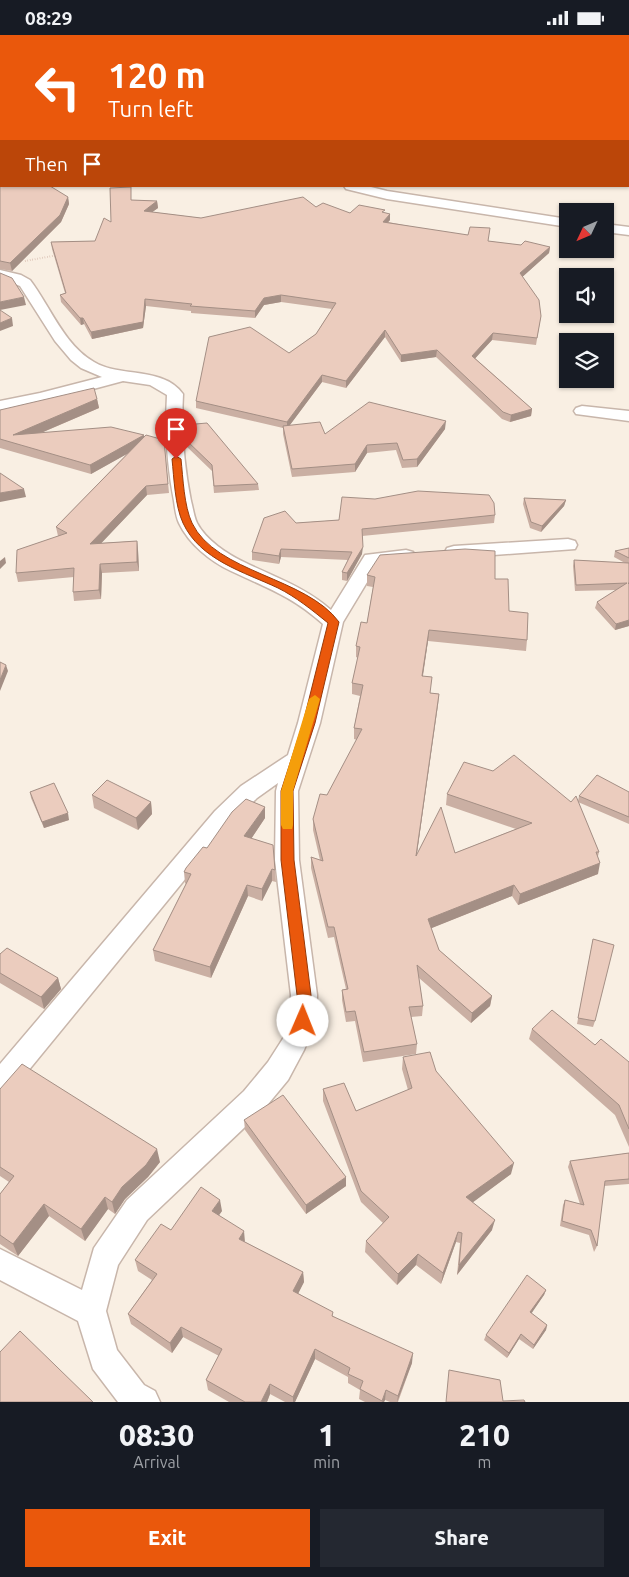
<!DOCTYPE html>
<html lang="en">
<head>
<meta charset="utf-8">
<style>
  :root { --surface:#171b24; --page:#242831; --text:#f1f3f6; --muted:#9ea1a6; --accent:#ea580c }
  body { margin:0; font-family:Ubuntu,sans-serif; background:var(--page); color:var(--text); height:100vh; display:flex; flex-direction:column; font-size:19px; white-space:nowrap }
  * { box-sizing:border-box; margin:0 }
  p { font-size:16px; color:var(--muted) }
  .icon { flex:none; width:28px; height:28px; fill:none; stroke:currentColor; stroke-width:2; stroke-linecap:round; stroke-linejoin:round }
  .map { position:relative; height:1367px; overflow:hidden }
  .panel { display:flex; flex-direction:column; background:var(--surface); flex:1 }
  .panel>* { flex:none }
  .top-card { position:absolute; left:0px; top:0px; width:630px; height:152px; box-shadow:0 1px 4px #0004; background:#ea580c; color:#fff; overflow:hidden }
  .needle { width:32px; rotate:226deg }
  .fabs { position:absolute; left:559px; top:168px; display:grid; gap:10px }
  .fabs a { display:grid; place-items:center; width:55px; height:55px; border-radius:0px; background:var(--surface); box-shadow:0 1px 4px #0004; font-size:25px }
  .pin { position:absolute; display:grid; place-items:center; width:42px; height:42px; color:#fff; margin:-51px -21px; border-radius:50% 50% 50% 0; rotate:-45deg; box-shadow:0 0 5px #0007 }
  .pin .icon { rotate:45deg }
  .me { position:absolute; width:55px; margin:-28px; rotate:1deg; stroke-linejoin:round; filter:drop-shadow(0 0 4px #0008) }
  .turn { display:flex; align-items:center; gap:18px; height:105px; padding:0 25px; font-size:22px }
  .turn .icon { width:65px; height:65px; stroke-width:2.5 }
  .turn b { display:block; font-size:35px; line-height:42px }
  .then { display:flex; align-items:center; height:48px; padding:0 25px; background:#0003; gap:10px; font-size:19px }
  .eta { display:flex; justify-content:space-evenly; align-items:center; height:85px; text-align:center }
  .eta b { font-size:30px; font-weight:800; line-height:35px }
  .action { display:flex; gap:10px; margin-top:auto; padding:10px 25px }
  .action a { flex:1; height:58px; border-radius:0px; background:var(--accent); color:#fff; font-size:20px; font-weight:800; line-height:58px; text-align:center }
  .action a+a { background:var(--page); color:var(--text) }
  .status { display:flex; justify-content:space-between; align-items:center; height:35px; padding:0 25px; background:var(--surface); direction:ltr }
  .status svg { height:14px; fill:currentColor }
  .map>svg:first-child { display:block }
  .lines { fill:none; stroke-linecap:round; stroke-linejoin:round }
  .street-casing { stroke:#c8b6ab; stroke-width:3 }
  .path { stroke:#cfb0a2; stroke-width:2; stroke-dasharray:0.5 2; stroke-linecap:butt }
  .street { fill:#fff; fill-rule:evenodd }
  .wall { fill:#caafa3 }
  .shaded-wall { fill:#a48f85 }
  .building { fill:#ebccbe; stroke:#a48f85 }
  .route { fill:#ea580c; stroke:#983908 }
  .slow { fill:#f59e0b }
</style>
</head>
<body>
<div class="status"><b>08:29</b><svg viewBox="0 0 49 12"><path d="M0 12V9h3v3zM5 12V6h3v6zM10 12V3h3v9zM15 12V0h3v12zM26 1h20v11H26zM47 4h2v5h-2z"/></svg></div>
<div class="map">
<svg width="629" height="1367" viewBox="0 0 629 1367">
  <rect width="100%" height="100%" fill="#f9efe3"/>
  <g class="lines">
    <!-- street casing -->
    <g class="street-casing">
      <path id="street" d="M0,21H1V27H0Z
        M344,151H367L387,156L568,184V192L387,164L346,154Z
        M605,189L629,192V200L605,197Z
        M0,235L21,240L30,245C50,271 64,310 94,327C120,343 163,331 183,359C181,395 184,431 191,466C193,473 194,482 197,488C206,505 227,519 244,527C274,542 305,552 331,575L365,520L406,515L413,517L415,521L413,525L378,529L343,587L320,688L298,756L299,825L317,960L316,986L304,1015L288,1045L264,1074L147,1185L118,1230L106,1276L117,1315L144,1350L155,1356L160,1367H118L93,1334L78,1286L0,1245V1214L82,1255L94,1213L127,1165L244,1056L268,1027L284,1002L290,986L291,960L275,825L276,756L278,748L257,763L231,788L10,1058L0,1061V1029L215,776L241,751L288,720L298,688L323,589C292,561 267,553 231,536C210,526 189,509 179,488C176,482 175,473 174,466C167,431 165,396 167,360L150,350L123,346L41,368L0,376V366L40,358L102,342L81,333L71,325L55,306L20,251L0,243Z
        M582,371L629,376V386L576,379L574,376L576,373Z
        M568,504L575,506L577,510L575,514L454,523L447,521L445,517L447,513L454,511Z"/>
    </g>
    <!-- path -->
    <path class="path" d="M25,226L58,220"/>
    <!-- street -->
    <use href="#street" class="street"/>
  </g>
  <!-- wall -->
  <path class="wall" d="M0,148L68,162L69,169L61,187L12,236L0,234Z
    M132,165L157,166L158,173L152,177L201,183L316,172L350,178H385L390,179V185L388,187L488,206L521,210L550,212L549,218L522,242L541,281L536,310L492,305L475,323L532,374L531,381L510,387L502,384L436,322L401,327L385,302L346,353L322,347L289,391L325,399L445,394L417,432L402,433L396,415L367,418L355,437L292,442L283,399V393L196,373V366L289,318L316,299L332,274L281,267L264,270L255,283L191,278V276L146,271L143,293L92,304L84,289L81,290L61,267L60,260L65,258L52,214L51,207L95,206L111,187Z
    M97,364L99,373L41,398L144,402L164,405L169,458L147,460L101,508L137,506L138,515L139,536L102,538L101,564L74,566L73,557L74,542L18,547L16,538L58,501L56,492L128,418L91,439L0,413V375Z
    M184,390L258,449L259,455L214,458L212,436L185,410Z
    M524,463L566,465L564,471L541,497L530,493L523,469Z
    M495,480L494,488L362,501V519L347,546L342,545V537L348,525L281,522L279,529L252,525V517L296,488L339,485Z
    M629,513V591L615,595L595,573L597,567L616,555L575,556L573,531L574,525L625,528L614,522L615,516Z
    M367,540L495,544L509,576L527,605L526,616L428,606L423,641L430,658L439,659L417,819L455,818L516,794L446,770L447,759L571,767L578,766L579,761L629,757V789L578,767L599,817L598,821V839L518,870L512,861L431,893L439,915L492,961L490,971L471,988L419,943L423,971L422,981L411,982L417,1009L416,1019L363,1027L355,986L346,987L342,965V955L346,954L334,902L328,903L311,833V822L320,825L313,795V784L327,760L357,705L354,704V693L360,661L352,659V648L358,623L356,622V611L367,588L373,552L367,551Z
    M30,757L69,785L44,793L31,763Z
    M92,760L151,767L152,779L138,795L94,773Z
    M265,772V783L251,804L275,835L276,847L272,846L262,866L248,861L211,943L155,926L153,915L186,849L185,848L184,837L207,813Z
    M593,904L595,986L593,992L577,989Z
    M0,919L58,943L61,954L44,974L0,948Z
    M532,994L629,1027V1112L615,1080L529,1004Z
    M403,1022L436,1036L511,1139L472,1167L492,1195L457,1240L460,1208L456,1207L441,1249L416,1230L397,1250L365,1217L366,1206L383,1188L361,1167L323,1066V1054L356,1076L408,1055L402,1034Z
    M0,1054L160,1127L148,1142L125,1164L115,1179L108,1174L85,1206L49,1181L18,1221L0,1209V1159L9,1147L0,1141Z
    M244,1085L346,1151L306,1179L245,1095Z
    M629,1118V1149L604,1151L597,1211L594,1217L589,1200L560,1191L563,1170L565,1165L580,1169L568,1132L570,1126Z
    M222,1176L219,1180L245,1207L303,1237L304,1247L298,1258L333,1281L412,1328L398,1367H390L385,1365L384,1367H365L359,1364L360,1355L348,1348V1342L315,1324L295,1367H285L270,1359L267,1367H229L208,1355L206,1345L219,1321L183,1302L172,1318L131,1289L128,1279L152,1245L138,1236L135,1225L171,1195Z
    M546,1255L544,1260L531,1278L547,1290L546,1295L533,1314L519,1304L507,1323L484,1305L486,1300Z"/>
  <!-- shaded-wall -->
  <path class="shaded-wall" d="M109,0H118L116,1H107Z
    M68,162L69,169L61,187L12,236L10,228Z
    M157,166L158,173L144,183V176Z
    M390,179V185L383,193V187Z
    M550,212L549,218L519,245L520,238Z
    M281,260V267L264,270L255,283V276L264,263Z
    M24,262L26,270L0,275V267Z
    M145,264L146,271L143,293L92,304L91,297Z
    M12,283L13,291L0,296V288Z
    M80,283H83L84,289L81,290Z
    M385,295V302L346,353V346Z
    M493,298L492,305L471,328L472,321Z
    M437,315L436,322L401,327V320Z
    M322,340V347L287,394V387Z
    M97,364L99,373L15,409L13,400Z
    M532,374L531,381L510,387L511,380Z
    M446,386L445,394L417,432V424Z
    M144,400L145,409L91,439L90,430Z
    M367,410V418L355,437V429Z
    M146,451L147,460L92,518L90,509Z
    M24,454L26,462L0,467V458Z
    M566,465L564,471L541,497L542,491Z
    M137,506L138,515L139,536L137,527Z
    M363,512L362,519L347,546V538Z
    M281,514V522L279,529V521Z
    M5,522L6,528L0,534V526Z
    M100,529L102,538L101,564L99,555Z
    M629,585V591L615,595L616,589Z
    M429,595L428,606L421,652L422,641Z
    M6,630L8,636L0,656V645Z
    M439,659L438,670L415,831L416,821Z
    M151,767L152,779L138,795L136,783Z
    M265,772V783L245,813L244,801Z
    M68,778L69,785L44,793L42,787Z
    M600,828L598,839L518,870L520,859Z
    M272,834V846L262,866V854Z
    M247,850L248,861L211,943L210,932Z
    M514,850L512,861L427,895L428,884Z
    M58,943L61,954L44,974L41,962Z
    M492,961L490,971L471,988L472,978Z
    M157,1114L160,1127L148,1142L125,1164L115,1179L112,1167L122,1152Z
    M514,1128L511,1139L464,1174L466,1162Z
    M346,1142V1151L306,1179V1170Z
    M105,1162L108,1174L85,1206L81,1194Z
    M220,1165L222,1176L214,1187L212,1176Z
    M44,1169L49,1181L18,1221L13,1209Z
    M495,1185L492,1195L457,1240L459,1230Z
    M244,1196L245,1207L239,1204Z
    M458,1197L456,1207L441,1249L443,1238Z
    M418,1219L416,1230L397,1250L398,1239Z
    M303,1237L304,1247L294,1267L293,1256Z
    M546,1255L544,1260L529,1282L530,1277Z
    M547,1290L546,1295L533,1314L534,1310Z
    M181,1292L183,1302L172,1318L170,1308Z
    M521,1299L519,1304L507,1323L509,1318Z
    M315,1314V1324L295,1367H293V1362Z
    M413,1318L412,1328L397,1367L398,1361Z
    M270,1349V1359L267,1367H261Z
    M386,1355L385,1365L384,1367H382Z"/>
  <!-- building -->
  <path class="building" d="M56,0H109L107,1H65Z
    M0,148H1V151H50L68,162L60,180L10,228L0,226Z
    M131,152V165L157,166L144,176L201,183L303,162L316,172L323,168L350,178L359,170L385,175L382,177L390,179L383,187L468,200L470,192L490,193L488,206L521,210L525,206L550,212L520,238L539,265L541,281L537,303L493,298L472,321L532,374L511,380L503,377L437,315L401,320L385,295L346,346L322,340L287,387L196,366L209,302L250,292L289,318L316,299L336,268L281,260L264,263L255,276L190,271L192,269L145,264L143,287L91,297L83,283H80L60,260L66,258L51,207L95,206L104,183L111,187L110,153Z
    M0,238L12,243L24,262L0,267Z
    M0,275L12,283L0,288Z
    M94,353L97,364L13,400L111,392L144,400L90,430L0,404V375Z
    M369,367L446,386L417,424L403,425L397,408L367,410L355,429L292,434L283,391L320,387L325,399Z
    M207,388L258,449L214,451L212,430L185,404L184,390Z
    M146,400L164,405L168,449L146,451L90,509L137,506V527L100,529L99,555L73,557L74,533L16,538L17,515L67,498L56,492Z
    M0,438L24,454L0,458Z
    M418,456L489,460L494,468L495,480L362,494L363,512L347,538L342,537L352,517L281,514L279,521L252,517L264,483L285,476L296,488L339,485L342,462L375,464Z
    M524,463L566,465L542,491L531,487Z
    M629,513V523L615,516Z
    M465,514L495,516V544H508L509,576L528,578L527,605L429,595L422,641L432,642L430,658L439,659L416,821L441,772L455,818L532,788L447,759L464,727L493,736L514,720L571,767L576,761L599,817H596L600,828L520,859L514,850L428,884L439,915L492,961L472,978L417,930L423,971L409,972L417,1009L364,1017L355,976L346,977L342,955L348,954L334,892H328L311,822L323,826L313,784L320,759L327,760L362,694L354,693L363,650L352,648L360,612L356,611L361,587L367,588L375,542L367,540L380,520Z
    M574,525L629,528V548H628L629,549V585L616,589L597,567L627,548L576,550Z
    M0,627L6,630L0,645Z
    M597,740L629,757V782L579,761Z
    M107,745L151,767L136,783L92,760Z
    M54,748L68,778L42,787L30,757Z
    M246,764L265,772L244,801L273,810L275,835L272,834L262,854L247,850L210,932L153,915L191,839L184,837L186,833L203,812L207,813L232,777Z
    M593,904L614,910L595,986L578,983Z
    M7,913L58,943L41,962L0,938V919Z
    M552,975L595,1010L601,1004L629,1027V1094L619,1070L532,994Z
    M430,1017L436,1036L514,1128L466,1162L495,1185L459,1230L462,1198L458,1197L443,1238L418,1219L398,1239L366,1206L389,1182L361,1156L323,1054L344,1048L356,1076L412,1053L403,1022Z
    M22,1029L157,1114L146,1130L122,1152L112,1167L105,1162L81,1194L44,1169L13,1209L0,1200V1159L14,1141L0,1132V1054Z
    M283,1060L346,1142L306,1170L244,1085Z
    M629,1118V1144L605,1146L597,1211L591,1195L562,1186L565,1165L584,1170L570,1126Z
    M201,1152L220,1165L212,1176L244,1196L239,1204L303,1237L293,1256L333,1277L332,1281L413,1318L398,1361L386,1355L382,1366L360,1354L363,1346L348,1339L350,1333L315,1314L293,1362L270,1349L261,1367H245L206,1345L222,1314L181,1292L170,1308L128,1279L157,1239L135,1225L161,1189L171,1195Z
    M527,1240L546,1255L530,1277L547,1290L534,1310L521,1299L509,1318L486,1300Z
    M20,1296L93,1367H0V1317Z
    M449,1335L500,1345L503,1366L524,1365L525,1367H446Z"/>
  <!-- route -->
  <path class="route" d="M176,421L181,424C183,443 184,471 192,488C216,538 306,542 339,587L315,688L293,756L294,825L311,960L310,986L308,991L303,993L298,991L296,986L297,960L281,825V756L303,688L328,588C312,575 296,562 278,553C244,537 200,525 183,488C175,471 174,443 172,424Z"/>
  <!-- slow -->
  <path class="slow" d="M315,660L320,664L293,756V790L292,794H283L281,790V756L309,664Z"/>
</svg>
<div class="fabs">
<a><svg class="needle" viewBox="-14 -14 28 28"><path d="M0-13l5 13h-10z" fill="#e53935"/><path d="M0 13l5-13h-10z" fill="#9ea1a6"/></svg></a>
<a><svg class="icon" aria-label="sound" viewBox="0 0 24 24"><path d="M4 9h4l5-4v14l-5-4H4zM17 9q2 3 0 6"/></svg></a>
<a><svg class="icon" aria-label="layers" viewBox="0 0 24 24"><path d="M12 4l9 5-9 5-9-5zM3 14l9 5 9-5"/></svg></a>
</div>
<div class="pin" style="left:176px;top:424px;background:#d93025"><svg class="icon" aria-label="arrive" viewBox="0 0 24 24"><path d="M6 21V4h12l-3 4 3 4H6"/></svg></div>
<svg class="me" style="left:303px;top:986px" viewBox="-20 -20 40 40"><circle r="19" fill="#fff"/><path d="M0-13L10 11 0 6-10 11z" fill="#ea580c"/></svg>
<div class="top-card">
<div class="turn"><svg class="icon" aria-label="left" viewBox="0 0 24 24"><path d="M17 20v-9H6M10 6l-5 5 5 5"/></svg><div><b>120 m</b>Turn left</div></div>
<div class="then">Then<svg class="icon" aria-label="arrive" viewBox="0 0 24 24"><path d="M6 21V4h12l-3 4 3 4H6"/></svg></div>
</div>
</div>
<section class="panel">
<div class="eta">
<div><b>08:30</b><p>Arrival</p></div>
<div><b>1</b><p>min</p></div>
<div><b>210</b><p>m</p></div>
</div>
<div class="action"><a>Exit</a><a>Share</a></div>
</section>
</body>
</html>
